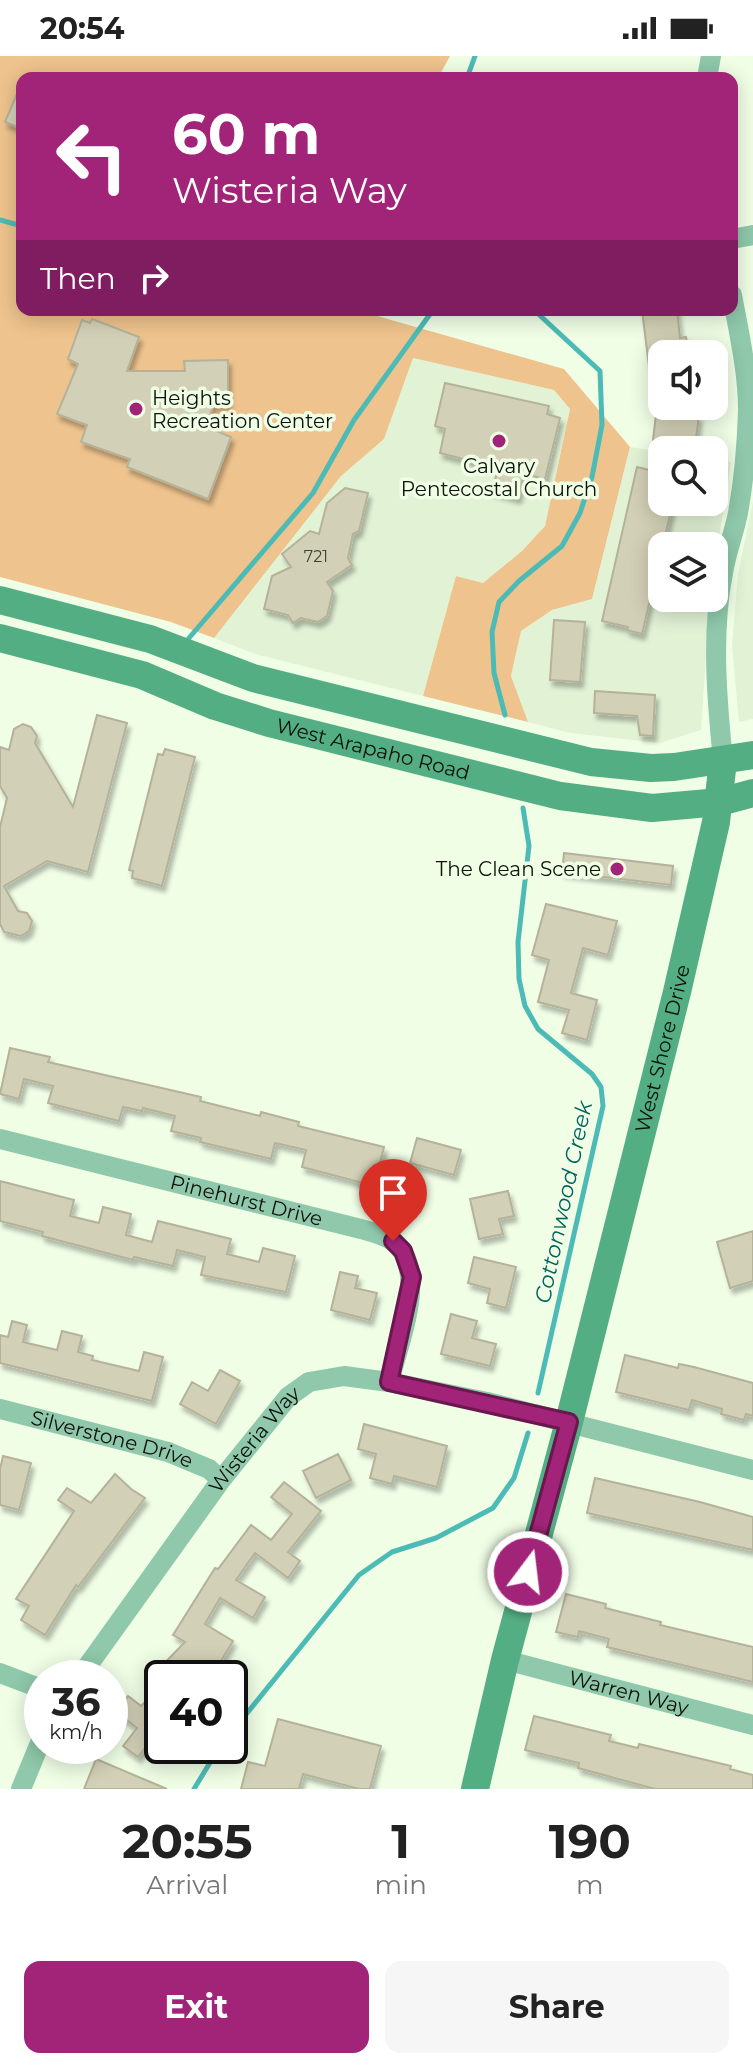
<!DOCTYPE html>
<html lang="en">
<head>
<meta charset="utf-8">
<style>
  :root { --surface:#fff; --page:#f6f6f6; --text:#222; --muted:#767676; --accent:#a12478 }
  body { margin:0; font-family:Montserrat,sans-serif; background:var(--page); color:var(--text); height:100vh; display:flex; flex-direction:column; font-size:30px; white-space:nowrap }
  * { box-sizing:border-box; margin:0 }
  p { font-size:26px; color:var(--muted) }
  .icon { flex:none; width:44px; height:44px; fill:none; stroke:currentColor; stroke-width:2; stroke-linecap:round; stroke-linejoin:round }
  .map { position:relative; height:1733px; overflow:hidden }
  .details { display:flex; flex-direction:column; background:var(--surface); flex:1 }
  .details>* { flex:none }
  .top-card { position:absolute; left:16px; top:16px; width:722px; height:244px; border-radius:16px; box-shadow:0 4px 20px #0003; background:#a12478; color:#fff; overflow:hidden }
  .controls { position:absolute; left:648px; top:284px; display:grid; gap:16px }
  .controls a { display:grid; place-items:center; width:80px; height:80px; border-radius:16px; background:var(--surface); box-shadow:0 4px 20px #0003; font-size:40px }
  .speed { position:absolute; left:24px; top:1604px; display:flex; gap:16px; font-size:40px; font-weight:700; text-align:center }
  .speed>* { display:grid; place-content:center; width:104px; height:104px; border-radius:50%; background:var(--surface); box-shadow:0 4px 20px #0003; line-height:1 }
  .speed small { font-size:20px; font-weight:400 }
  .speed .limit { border:4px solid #111; border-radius:12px; background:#fff; color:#111 }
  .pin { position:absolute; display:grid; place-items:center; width:68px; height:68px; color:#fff; margin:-82px -34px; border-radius:50% 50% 50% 0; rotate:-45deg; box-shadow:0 0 8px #0007 }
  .pin .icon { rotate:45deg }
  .me { position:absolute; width:88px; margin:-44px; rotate:15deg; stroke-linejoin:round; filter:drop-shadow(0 0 6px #0008) }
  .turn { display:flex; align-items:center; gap:28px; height:168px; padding:0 24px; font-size:36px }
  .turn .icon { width:104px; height:104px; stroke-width:2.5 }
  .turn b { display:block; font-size:56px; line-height:68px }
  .then { display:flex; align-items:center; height:76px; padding:0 24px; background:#0003; gap:16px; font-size:30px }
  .eta { display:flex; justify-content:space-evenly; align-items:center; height:136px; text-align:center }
  .eta b { font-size:48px; font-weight:700; line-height:56px }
  .cta { display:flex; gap:16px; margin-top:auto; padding:16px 24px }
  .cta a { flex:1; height:92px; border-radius:16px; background:var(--accent); color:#fff; font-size:32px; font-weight:700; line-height:92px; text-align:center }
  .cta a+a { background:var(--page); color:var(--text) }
  .status { display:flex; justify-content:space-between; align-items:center; height:56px; padding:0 40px; background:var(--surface); direction:ltr }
  .status svg { height:22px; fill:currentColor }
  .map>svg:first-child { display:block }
  .built { fill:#e2f2d5 }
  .green { fill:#eec38d }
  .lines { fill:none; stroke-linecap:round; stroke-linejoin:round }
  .stream { stroke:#4dbbb5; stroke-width:5 }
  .building { fill:#d2d0b6; stroke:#b5b29a; stroke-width:2; filter:url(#shadow) }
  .street { stroke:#8fc8aa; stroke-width:20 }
  .secondary { stroke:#54ae84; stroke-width:28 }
  .route-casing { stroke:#69174e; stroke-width:20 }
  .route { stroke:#a12478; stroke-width:14 }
  .poi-dot { fill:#a12478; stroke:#f0fee6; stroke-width:3 }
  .labels { text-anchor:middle; stroke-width:7; stroke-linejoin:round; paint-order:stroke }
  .number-label { font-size:16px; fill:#3e4235 }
  .poi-label { font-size:20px; fill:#0d120a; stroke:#f0fee6; text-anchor:start }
  .street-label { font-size:20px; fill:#0d120a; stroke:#f0fee6 }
  .water-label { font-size:22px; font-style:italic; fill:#016360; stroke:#f0fee6 }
</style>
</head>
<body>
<div class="status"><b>20:54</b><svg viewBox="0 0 49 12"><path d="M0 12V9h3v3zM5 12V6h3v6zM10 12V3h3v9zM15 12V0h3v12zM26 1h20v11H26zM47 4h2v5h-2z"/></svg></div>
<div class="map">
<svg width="753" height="1733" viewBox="0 0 753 1733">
  <defs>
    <filter id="shadow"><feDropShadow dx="3" dy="5.5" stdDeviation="2" flood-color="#0004"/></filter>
  </defs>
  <rect width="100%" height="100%" fill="#f0fee6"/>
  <!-- built -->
  <path class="built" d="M413,302L554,334L570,353L545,470L522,495L483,527L456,520L423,640L255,598L214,582L341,419L384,383Z
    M630,391L662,396V446H714V403L731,406L714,514V490H662V542H710L701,674L660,687L570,677L528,666L511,620L521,575L552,554L592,543Z
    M753,445V663L739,666L732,589L738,518Z"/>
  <!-- green -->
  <path class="green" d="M0,0H450L438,22H22V254H356L564,313L630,391L592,543L552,554L521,575L511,620L528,666L423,640L456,520L483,527L522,495L545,470L570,353L554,334L413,302L384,383L341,420L214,582L171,566L0,521Z"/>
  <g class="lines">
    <!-- stream -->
    <path class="stream" d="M467,22L475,0
      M0,164L22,170
      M189,582L313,437L354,364L433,254
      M505,659L494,617L492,576L499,546L519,525L562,490L580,457L592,421L602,369L600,315L534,254
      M523,752L529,790L518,886L519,923L525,950L538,973L592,1018L601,1031L603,1050L538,1337
      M230,1678L359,1519L392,1496L436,1482L493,1452L514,1422L528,1377
      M194,1733L220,1690"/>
  </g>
  <!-- building -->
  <path class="building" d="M22,26V73L5,66Z
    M642,254H677L680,282L686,281L689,298H662V309L649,310Z
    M92,263L139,281L127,315H185L184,305L228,304V348L213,349L207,371L231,381L208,443L127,411L130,403L81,386L87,369L57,358L78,308L68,303L82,264L90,267Z
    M445,327L549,350L547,358L560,362L545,423L524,418L518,442L492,435L498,412L440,397L445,373L435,370Z
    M657,350H695L694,359L699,360L696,382L681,381L680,387L653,384Z
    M637,411L662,417V446H673L642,578L627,574L628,571L602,565Z
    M345,432L368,437L359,475L353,478L348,502L352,509L327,526L333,535L327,560L318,566L301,562L293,567L288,559L264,553L272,520L291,511L282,498L310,475L319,478L327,447Z
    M554,564L585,566L580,626L550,624Z
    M595,635L655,639L653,680L640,679L637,660L594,657Z
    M97,659L127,667L88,816L47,805L4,830L18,855L27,857L32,865L29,875L21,880L4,876L0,868V771L7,742L0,730V691L9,694L14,673L23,668L31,671L37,680L35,687L73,751Z
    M165,693L195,701L162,830L132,822L133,815L129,814L158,698L163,699Z
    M564,797L673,810L671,829L562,816Z
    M546,848L617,865L608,899L583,892L571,937L597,944L587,984L562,977L569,954L538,946L549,904L532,899Z
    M10,992L50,1001L48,1006L201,1041L200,1045L260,1060L261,1056L299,1066L298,1070L384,1091L374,1130L302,1111L306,1094L275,1087L271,1103L200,1086L201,1082L171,1075L175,1060L143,1052L142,1055L123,1051L119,1065L48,1047L53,1030L24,1023L19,1043L0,1038Z
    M417,1082L461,1094L454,1119L410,1107Z
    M0,1125L74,1144L70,1160L99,1167L103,1151L131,1158L126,1179L152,1186L158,1165L231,1183L227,1198L259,1206L263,1192L295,1200L286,1236L201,1219L205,1201L177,1194L173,1210L134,1201L133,1204L42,1180L43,1176L0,1165Z
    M508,1135L514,1160L499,1163L503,1178L479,1183L470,1143Z
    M753,1175V1225L730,1232L717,1186Z
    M474,1201L516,1211L506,1252L487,1247L490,1233L468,1227Z
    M340,1216L358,1220L355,1232L377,1237L370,1264L331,1254Z
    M451,1258L477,1265L472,1282L496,1288L490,1310L441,1298Z
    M12,1265L27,1269L23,1286L57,1294L62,1275L82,1280L78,1296L93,1300L92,1304L139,1315L144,1296L163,1301L152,1345L0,1307V1279L8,1281Z
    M625,1299L678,1312L679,1308L694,1311L753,1327V1360L746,1358L744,1364L721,1358L722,1353L692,1344L689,1354L616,1336Z
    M220,1314L240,1325L216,1368L180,1348L192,1326L208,1335Z
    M364,1368L447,1390L437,1431L394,1420L392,1428L370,1422L376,1398L358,1393Z
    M338,1398L351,1424L316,1442L303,1415Z
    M3,1400L31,1407L19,1454L0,1449V1413Z
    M115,1418L131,1433L145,1442L78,1531L76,1529L45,1579L21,1564L29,1550L16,1543L74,1455L58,1444L67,1432L91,1447Z
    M595,1422L700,1446L753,1461V1494L587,1457Z
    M284,1426L321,1455L288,1496L300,1505L288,1522L255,1497L236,1524L265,1541L253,1562L220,1542L205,1568L233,1585L218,1610L239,1622H150L185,1586L173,1579L215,1512L218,1513L251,1469L271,1484L292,1458L271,1441Z
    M566,1538L606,1548L605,1552L661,1566L660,1569L753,1591V1626L607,1591L609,1583L579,1575L578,1581L556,1576Z
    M162,1630V1670L138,1701L123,1690L137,1672L116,1656L128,1640L141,1650Z
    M534,1660L611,1679L609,1685L638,1692L639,1688L731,1710L730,1713L753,1719V1733H655L578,1712L579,1707L525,1694Z
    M278,1663L381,1690L370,1733H359L303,1718L299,1733H241L248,1706L265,1710Z
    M96,1703L167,1733H84Z"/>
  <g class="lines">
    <!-- street -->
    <g class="street">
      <path d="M707,22L711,0"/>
      <path d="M732,183L753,179"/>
      <path d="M723,705C717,644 711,578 723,517C726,497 734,477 738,457C744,423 747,389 748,354C748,316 739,277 732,239"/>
      <path id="s1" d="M0,1083L361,1173C371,1176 382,1178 391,1184C431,1210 398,1288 389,1326"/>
      <path id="s2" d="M0,1353L168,1396L209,1413L221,1424"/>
      <path id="s3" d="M505,1604L753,1669"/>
      <path d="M0,1617L42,1633"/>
      <path id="s4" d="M79,1622L221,1424L288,1341L309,1326L344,1320L389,1326L487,1346L753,1414"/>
      <path d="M21,1733L42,1682"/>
    </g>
    <!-- secondary -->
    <g class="secondary">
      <path d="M0,544L150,583L253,622L591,706L651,712L674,711L753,699"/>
      <path id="s5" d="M0,582L142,619L215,650L269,667L560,740L652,752L720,746L753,737"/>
      <path id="s6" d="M475,1733L505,1604L569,1366L677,936L716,766L723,705"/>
    </g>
  </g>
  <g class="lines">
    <!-- route casing -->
    <g class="route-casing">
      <path id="route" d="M393,1185L403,1195L412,1221L389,1326L569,1366L528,1516"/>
    </g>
    <!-- route -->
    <use href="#route" class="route"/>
  </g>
  <!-- markers -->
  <g class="poi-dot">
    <circle cx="136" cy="353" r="8"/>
    <circle cx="499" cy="385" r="8"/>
    <circle cx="617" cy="813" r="8"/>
  </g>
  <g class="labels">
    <!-- number labels -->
    <g class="number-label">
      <text x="316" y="506">721</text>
    </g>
    <!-- poi labels -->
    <g class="poi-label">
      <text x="152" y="349">Heights<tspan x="152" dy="23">Recreation Center</tspan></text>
      <text x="499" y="417" text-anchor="middle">Calvary<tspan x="499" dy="23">Pentecostal Church</tspan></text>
      <text x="601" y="820" text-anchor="end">The Clean Scene</text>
    </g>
    <!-- street labels -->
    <g class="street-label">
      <text dy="7" stroke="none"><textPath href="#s5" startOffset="390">West Arapaho Road</textPath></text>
      <text dy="7" stroke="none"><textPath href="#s6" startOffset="764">West Shore Drive</textPath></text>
      <text dy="7" stroke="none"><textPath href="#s1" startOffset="254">Pinehurst Drive</textPath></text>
      <text dy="7" stroke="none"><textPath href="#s2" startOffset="116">Silverstone Drive</textPath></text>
      <text dy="7" stroke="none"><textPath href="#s4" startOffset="296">Wisteria Way</textPath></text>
      <text dy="7" stroke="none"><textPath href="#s3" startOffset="128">Warren Way</textPath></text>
    </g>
    <!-- water labels -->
    <g class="water-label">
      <text transform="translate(563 1146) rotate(-78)" y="8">Cottonwood Creek</text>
    </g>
  </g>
</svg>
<div class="controls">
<a><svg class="icon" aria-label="sound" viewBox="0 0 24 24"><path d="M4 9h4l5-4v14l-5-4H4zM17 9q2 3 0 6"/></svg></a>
<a><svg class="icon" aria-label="search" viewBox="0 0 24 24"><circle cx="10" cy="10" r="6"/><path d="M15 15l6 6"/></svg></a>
<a><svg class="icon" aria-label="layers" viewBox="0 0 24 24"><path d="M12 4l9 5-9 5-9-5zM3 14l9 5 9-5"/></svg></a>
</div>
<div class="speed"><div>36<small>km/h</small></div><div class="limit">40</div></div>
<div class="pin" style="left:393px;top:1185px;background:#d93025"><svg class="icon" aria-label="arrive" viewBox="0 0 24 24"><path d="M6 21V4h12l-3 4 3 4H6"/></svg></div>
<svg class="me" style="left:528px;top:1516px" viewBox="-20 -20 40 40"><circle r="17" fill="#a12478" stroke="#fff" stroke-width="3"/><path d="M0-11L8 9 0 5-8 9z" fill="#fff"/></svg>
<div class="top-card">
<div class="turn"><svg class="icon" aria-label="left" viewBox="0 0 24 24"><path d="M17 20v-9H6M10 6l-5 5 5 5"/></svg><div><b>60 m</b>Wisteria Way</div></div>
<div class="then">Then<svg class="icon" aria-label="right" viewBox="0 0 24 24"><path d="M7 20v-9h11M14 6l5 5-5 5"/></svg></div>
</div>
</div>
<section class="details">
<div class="eta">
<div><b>20:55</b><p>Arrival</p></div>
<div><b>1</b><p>min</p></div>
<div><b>190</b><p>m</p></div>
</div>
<div class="cta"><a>Exit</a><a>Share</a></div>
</section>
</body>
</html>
